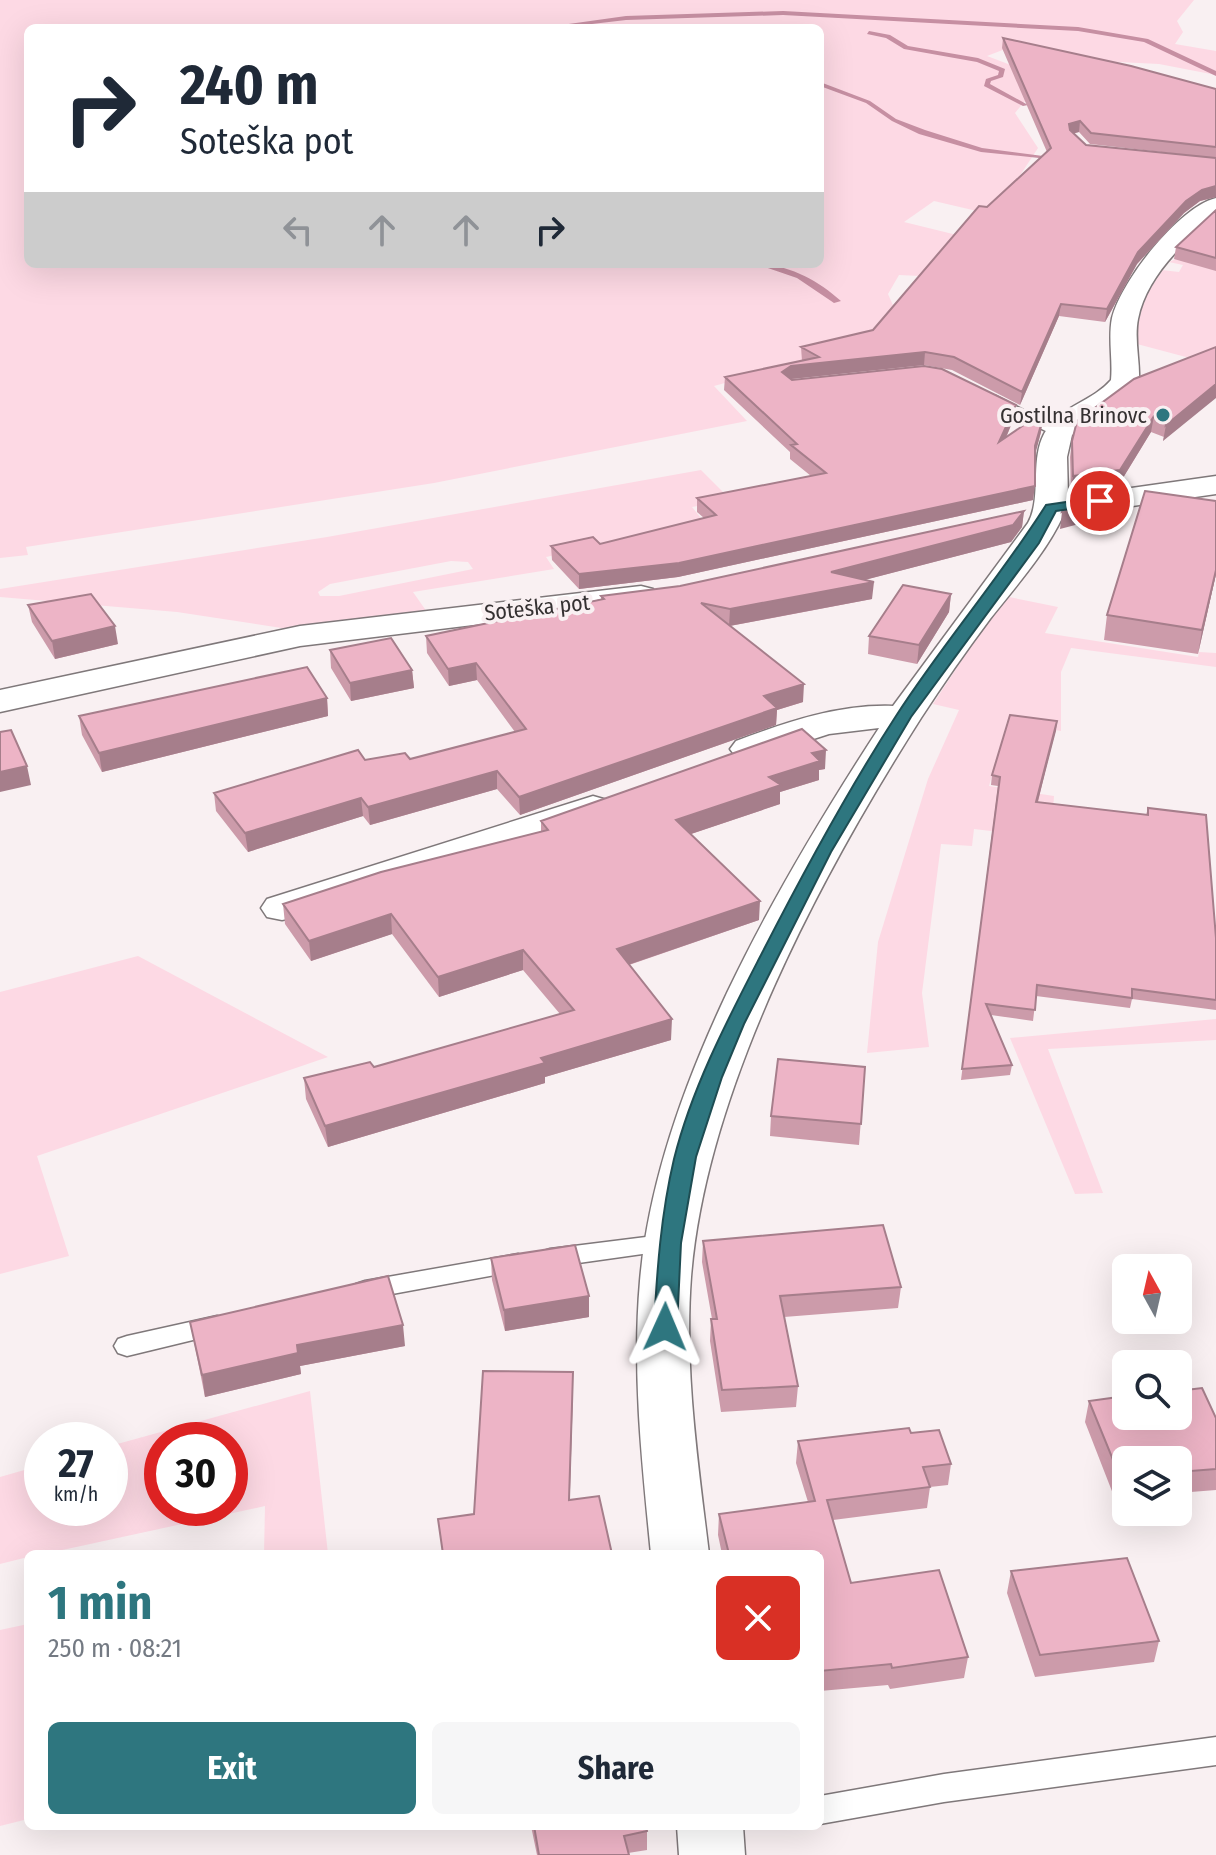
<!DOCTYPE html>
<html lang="en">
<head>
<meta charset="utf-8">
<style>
  :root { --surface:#fff; --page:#f6f6f7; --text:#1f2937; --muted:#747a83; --accent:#2e767f }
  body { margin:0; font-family:"Fira Sans Condensed",sans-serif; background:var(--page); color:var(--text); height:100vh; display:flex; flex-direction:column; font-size:30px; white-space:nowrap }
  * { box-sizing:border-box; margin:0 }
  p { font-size:26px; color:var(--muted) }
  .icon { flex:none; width:44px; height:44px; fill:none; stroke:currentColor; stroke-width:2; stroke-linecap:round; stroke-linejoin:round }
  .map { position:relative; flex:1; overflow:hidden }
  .side { position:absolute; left:24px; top:1550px; width:800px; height:280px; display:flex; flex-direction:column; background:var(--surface); border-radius:12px; box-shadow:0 8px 32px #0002 }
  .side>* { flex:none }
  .banner { position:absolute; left:24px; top:24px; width:800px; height:244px; border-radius:12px; box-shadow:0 8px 32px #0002; background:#fff; color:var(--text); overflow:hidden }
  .needle { width:52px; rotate:352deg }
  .tools { position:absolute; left:1112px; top:1254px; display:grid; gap:16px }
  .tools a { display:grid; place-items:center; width:80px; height:80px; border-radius:12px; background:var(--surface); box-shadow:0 8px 32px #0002; font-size:40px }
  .speed { position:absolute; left:24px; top:1422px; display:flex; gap:16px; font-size:40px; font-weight:700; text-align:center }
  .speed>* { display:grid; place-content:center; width:104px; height:104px; border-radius:50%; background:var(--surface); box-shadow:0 8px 32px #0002; line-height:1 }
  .speed small { font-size:20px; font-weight:400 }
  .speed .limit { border:12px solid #d22; background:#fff; color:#111 }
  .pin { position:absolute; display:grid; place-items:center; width:68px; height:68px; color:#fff; margin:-34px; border:4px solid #fff; border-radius:50%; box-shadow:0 2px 8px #0007 }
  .me { position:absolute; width:88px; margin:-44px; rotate:1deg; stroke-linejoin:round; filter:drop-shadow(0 0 6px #0008) }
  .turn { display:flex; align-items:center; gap:28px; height:168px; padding:0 24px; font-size:36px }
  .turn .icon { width:104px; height:104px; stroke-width:2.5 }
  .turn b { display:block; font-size:56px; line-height:68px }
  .lanes { display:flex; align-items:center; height:76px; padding:0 24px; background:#0003; justify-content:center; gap:40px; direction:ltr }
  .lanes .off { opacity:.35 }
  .round { display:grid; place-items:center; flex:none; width:84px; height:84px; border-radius:12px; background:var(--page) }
  .overview { display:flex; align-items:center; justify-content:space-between; height:136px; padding:0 24px }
  h1 { font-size:48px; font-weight:700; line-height:60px; color:var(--accent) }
  .action { display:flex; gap:16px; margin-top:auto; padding:16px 24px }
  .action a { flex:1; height:92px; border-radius:12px; background:var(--accent); color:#fff; font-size:32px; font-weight:700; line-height:92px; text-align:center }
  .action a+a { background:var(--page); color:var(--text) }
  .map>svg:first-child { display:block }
  .green { fill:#fdd9e4; fill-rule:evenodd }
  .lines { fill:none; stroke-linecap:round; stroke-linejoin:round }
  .stream { fill:#c68fa2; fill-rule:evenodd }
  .service-casing { stroke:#7f787a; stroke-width:3 }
  .minor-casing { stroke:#7f787a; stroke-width:3 }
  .service { fill:#fff; fill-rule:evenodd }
  .minor { fill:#fff; fill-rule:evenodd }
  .wall { fill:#cc9baa; fill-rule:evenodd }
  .shaded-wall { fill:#a67e8b }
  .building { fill:#edb4c6; stroke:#a67e8b; stroke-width:2 }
  .route { fill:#2e767f; stroke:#1e4d53; stroke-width:2 }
  .poi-dot { fill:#2e767f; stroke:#f9f0f2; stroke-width:3 }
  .labels { text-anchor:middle; stroke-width:8; stroke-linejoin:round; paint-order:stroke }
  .far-poi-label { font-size:22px; fill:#353132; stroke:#f9f0f2; text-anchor:end }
  .far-street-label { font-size:22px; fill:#353132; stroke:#f9f0f2 }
</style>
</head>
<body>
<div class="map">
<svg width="1216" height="1855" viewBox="0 0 1216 1855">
  <rect width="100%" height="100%" fill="#f9f0f2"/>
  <!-- green -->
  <path class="green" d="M0,0H1194L1177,21L1183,32L1175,44L1216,51V75L1159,64L1098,61L1013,46L987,56L1077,90L1024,102L1015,113L1038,148L994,215L934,201L904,222L961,236L920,276L899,275L888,294L920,367L862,340L801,362L714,386L747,421L434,483L26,547L28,555L0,558ZM28,28H820V264H28Z
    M1183,256L1216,266V365L1137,344L1136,312L1162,270L1179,272L1183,265L1169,262Z
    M701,470L731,500L692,507L705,523L546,557L554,569L413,592L427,612L288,629L177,612L0,597V589L327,537ZM451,561L468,562L473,569L339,596H320L318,592L330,584Z
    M1004,596L1058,607L1045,633L1198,657L1199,652L1216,653V667L1071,648L1061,672V731L1007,722L989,786L1054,796L1051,838L974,829L972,846L941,844L922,993L929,1047L867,1053L878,942L928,779L959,710L933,704Z
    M138,956L328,1057L37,1156L69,1256L0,1274V992Z
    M1216,1019V1040L1048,1049L1103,1193L1075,1194L1010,1038Z
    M310,1391L328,1554H264L265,1506L44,1554H28V1557L0,1564V1477L42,1465V1508H110V1446ZM162,1440H230V1508H162Z
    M28,1624V1819L0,1826V1630Z"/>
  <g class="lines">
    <!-- stream -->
    <path class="stream" d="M783,11L1078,27L1148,39L1216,71V76L1144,42L1078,31L783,15L626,20L558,28H540L626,16Z
      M869,31L890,35L908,46L978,58L1005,69L1003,77L991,81L990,84L1028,105L1023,106L984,86L986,79L998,75L999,71L977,62L904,49L886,38L867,34Z
      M820,82L870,101L896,119L925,130L982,148L1043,156L1039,158L981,152L919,134L892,121L866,103L820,86Z
      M756,264C788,264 818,280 841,301L834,303L797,278Z"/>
    <!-- service casing -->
    <g class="service-casing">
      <path id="service" d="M986,396H996L1066,432L1054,435L986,402Z
        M670,1234L678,1237L682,1243L678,1249L550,1267L541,1264L538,1258L541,1252L550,1249Z
        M518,1254L527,1257L530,1263L527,1269L365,1299L356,1296L353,1290L356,1284L365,1281Z
        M217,1316L226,1318L229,1325L226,1332L127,1356L118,1353L114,1346L118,1339L127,1336Z
        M1216,1737V1765L944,1802L820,1824V1796L944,1774Z"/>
    </g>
    <!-- minor casing -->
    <g class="minor-casing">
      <path id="minor" d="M1216,198V216C1184,241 1146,277 1138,319C1134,339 1140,361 1139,381L1121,402L1072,435L1067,457L1068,497L1216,476V494L1063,516C1045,554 1016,586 990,619C966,651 943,684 921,718C821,875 706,1090 691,1277C684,1369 698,1463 709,1554H651C642,1463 632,1372 640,1281C656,1092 777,885 879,728L829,734L749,760L736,757L730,749L736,741C786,722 839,704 893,706L1028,523C1043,496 1028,457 1047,429C1062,406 1093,401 1111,380C1113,360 1108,338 1112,318C1121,281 1179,207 1216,198Z
        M641,586L653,589L658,596L653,603L300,646L0,712V690L300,626Z
        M593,796L607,800L612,808L607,816L297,917L282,920L267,917L261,908L267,899Z
        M677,1826H743L745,1855H679Z"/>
    </g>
    <!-- service -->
    <use href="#service" class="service"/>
    <!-- minor -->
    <use href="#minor" class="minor"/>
  </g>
  <!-- wall -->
  <path class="wall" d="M1003,38L1216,89V197L1200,201L1184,213L1137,264L1105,322L1059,316L1020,405L952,370L924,365L791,379L1016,405L1014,418L1006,438L1041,432L1035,453L1033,500L678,577L579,589L552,560L551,546L600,544L704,518L697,512V498L811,476L790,459V452L724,390L725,377L802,361L801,347L873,330L987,207L1047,152L1002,48ZM1079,132L1090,144L1197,156L1086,145L1074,133Z
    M1216,210V271L1174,259L1176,247Z
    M1216,347L1163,441L1164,437L1151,432L1118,486L1071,493L1070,457L1072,441Z
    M1216,501V574L1198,654L1104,640L1107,615Z
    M1024,511L1022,527L1011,542L864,580L872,599L730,626L803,702L777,710L776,725L520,815L497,789L370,825L363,816L248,852L216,811L214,793L365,760L410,759L515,732L477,680L449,686L427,653L426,636L601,599V596L680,586Z
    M951,594L949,612L917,664L868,654L869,636Z
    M28,605L118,644L55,659L32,622Z
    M330,650L412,670L414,688L351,701L331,668Z
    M327,698L328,716L102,772L82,735L79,716Z
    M1057,721L1038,802L1146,815L1148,808L1216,938V1010L1132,999L1130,1008L1036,996L1033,1021L991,1015L1012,1065L1010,1075L961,1080L998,786L991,785L992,775Z
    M802,729L825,769L819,770V780L780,792V804L691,834L759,920L629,965L671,1040L545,1077V1083L328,1147L306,1099L304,1078L374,1067L560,1014L523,970L439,997L392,934L311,961L285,924L283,904L541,832V821Z
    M865,1067L859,1145L770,1136L771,1116Z
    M703,1241L901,1287L898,1308L784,1317L798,1386L796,1407L721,1412L710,1341L711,1319H712L702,1262Z
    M491,1258L589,1317L505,1331L492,1280Z
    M190,1322L405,1346L300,1366L301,1374L205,1397Z
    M1089,1401L1216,1418V1490L1178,1493V1460H1126V1498L1115,1499L1085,1422Z
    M911,1433L951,1464L948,1485L930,1487L927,1508L833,1520L851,1583L968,1657L964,1678L890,1689L888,1685L820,1691V1554H722L718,1535L719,1514L808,1502L796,1463L798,1441Z
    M1011,1571L1159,1641L1154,1662L1035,1677L1007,1593Z
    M531,1826H646L647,1831V1850L628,1853L629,1855H537Z"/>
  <!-- shaded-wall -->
  <path class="shaded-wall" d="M1080,121L1079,132L1068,135L1069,124Z
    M1216,186V197L1200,201L1184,213L1137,264L1105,322L1107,309L1138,252L1186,201L1202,190Z
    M1061,304L1059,316L1020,405L1022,392Z
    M925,352L924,365L791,379L782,372L791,366Z
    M1216,384V398L1163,441L1166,425Z
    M1016,405L1014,418L998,456L999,442Z
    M1154,416L1151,432L1118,486L1071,493L1073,476Z
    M1043,418L1041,432L1034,459L1035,446Z
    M1035,486L1033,500L678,577L579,589V574Z
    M1104,497L1101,514L1098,519L1060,529L1062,512Z
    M1024,511L1022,527L1011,542L830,589L831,572Z
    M1216,570V574L1198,654L1202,630Z
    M874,582L872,599L729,626L730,609Z
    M951,594L949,612L917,664L919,645Z
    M115,626L118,644L55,659L52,641Z
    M476,663L477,680L449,686L448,669Z
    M412,670L414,688L351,701L350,683Z
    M804,684L803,702L777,710L776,725L520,815L519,797L764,696Z
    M327,698L328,716L102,772L99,753Z
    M1057,721L1056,731L1035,812L1036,802Z
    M826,750L825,769L819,770V780L780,792V804L676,839V820L769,777L812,753Z
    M27,766L31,785L0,792V772Z
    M497,771V789L370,825L368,807Z
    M361,798L363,816L248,852L245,833Z
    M760,901L759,920L616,969L617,949Z
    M391,914L392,934L311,961L309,941Z
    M523,950V970L439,997L438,977Z
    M672,1019L671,1040L545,1077V1083L328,1147L325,1126L541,1058Z
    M589,1296V1317L505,1331L504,1310Z
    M403,1325L405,1346L300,1366L301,1374L205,1397L202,1375L297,1345Z
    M573,1372V1393L569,1522V1500Z"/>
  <!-- building -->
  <path class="building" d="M1003,38L1131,66L1216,89V147L1091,133L1080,121L1069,124L1070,130L1086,145L1216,158V186L1202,190L1186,201L1138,252L1107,309L1061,304L1022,392L954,357L925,352L791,366L782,372L792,380L924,366L942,369L1016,405L999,442L1037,416L1043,418L1035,446V486L679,563L579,574L551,546L593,537L600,544L716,515L697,498L826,473L791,445L797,444L725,377L819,357L801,347L873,330L979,206L987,207L1051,148Z
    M1216,210V258L1176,247Z
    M1216,347V384L1166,425L1167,421L1154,416L1120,470L1073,476L1072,441L1077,421L1134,379Z
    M1145,491L1216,501V570L1202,630L1107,615Z
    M1104,497L1101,502L1062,512L1067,502Z
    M1024,511L1013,525L831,572L874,582L730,609L701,603L804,684L764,696L777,708L519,797L497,771L368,807L361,798L245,833L214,793L358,750L365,760L405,753L410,759L526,729L476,663L448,669L426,636L604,599L601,596L680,586Z
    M903,585L951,594L919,645L869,636Z
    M91,594L115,626L52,641L28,605Z
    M391,638L412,670L350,683L330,650Z
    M307,667L327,698L99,753L79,716Z
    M1010,715L1057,721L1036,802L1148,815V808L1206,815L1216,938V1000L1132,989V998L1037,985L1035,1010L986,1004L1012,1065L962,1069L1000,777L992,775Z
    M802,729L826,750L812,753L820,761L769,777L781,785L676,820L760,901L617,949L672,1019L541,1058L545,1063L325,1126L304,1078L370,1062L374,1067L574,1010L523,950L438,977L391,914L309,941L283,904L381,872L548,830L541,821Z
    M11,730L27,766L0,772V732Z
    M778,1059L865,1067L861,1124L771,1116Z
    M883,1225L901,1287L780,1296L798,1386L722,1390L711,1319H717L703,1241Z
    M575,1245L589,1296L504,1310L491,1258Z
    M388,1276L403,1325L297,1345L298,1353L202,1375L190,1322Z
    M483,1371L573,1372L569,1500L599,1496L612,1554H443L438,1519L474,1514Z
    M1202,1388L1216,1418V1469L1178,1472V1460H1126V1476L1120,1477L1089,1401L1126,1396V1416H1178V1391Z
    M909,1428L911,1433L939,1430L951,1464L923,1467L930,1487L827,1500L851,1583L939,1570L968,1657L892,1668L891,1664L820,1671V1554H729L719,1514L815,1501L798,1441Z
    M1127,1558L1159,1641L1040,1655L1011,1571Z
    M534,1826H646L647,1831L624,1836L629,1855H539Z"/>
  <!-- route -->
  <path class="route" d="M1100,497L1107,501L1105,504L1056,511L1039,543L911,717L831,852L744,1024L722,1077L696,1157L681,1243L677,1327L673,1333H657L654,1327C657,1270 661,1214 674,1159C692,1087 728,1019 762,953C803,873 846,793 896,716C943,643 1000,578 1046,505Z"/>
  <!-- markers -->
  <circle class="poi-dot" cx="1163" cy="415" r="8"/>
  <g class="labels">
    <!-- far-poi labels -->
    <g class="far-poi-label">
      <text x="1147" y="423">Gostilna Brinovc</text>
    </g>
    <!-- far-street labels -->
    <g class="far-street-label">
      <text transform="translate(537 607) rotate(-6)" y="8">Soteška pot</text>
    </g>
  </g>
</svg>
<div class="tools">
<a><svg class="needle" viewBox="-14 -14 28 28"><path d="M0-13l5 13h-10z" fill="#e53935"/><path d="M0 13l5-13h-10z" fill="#747a83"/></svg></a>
<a><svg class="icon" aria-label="search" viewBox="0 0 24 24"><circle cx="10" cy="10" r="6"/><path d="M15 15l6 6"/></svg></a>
<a><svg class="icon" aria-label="layers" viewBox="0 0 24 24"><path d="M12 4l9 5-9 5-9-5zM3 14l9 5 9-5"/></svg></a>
</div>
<div class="speed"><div>27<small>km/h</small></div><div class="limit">30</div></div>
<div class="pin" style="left:1100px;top:501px;background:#d93025"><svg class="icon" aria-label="arrive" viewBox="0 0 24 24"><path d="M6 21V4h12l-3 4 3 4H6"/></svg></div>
<svg class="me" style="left:665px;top:1327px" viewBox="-20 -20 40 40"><path d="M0-17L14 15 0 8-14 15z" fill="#2e767f" stroke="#fff" stroke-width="4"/></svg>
<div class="banner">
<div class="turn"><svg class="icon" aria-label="right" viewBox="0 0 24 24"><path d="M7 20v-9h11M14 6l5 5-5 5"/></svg><div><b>240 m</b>Soteška pot</div></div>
<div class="lanes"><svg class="icon off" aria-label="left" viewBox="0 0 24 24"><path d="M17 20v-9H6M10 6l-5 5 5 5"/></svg><svg class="icon off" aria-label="ahead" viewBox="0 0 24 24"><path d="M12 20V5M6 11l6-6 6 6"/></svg><svg class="icon off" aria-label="ahead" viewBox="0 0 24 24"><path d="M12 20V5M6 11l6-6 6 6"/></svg><svg class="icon" aria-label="right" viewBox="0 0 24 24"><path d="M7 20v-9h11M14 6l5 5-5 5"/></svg></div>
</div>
<section class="side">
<div class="overview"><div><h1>1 min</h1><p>250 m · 08:21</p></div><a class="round" style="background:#d93025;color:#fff"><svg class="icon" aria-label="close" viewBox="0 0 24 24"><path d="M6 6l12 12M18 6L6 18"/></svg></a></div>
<div class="action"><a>Exit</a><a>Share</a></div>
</section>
</div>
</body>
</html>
